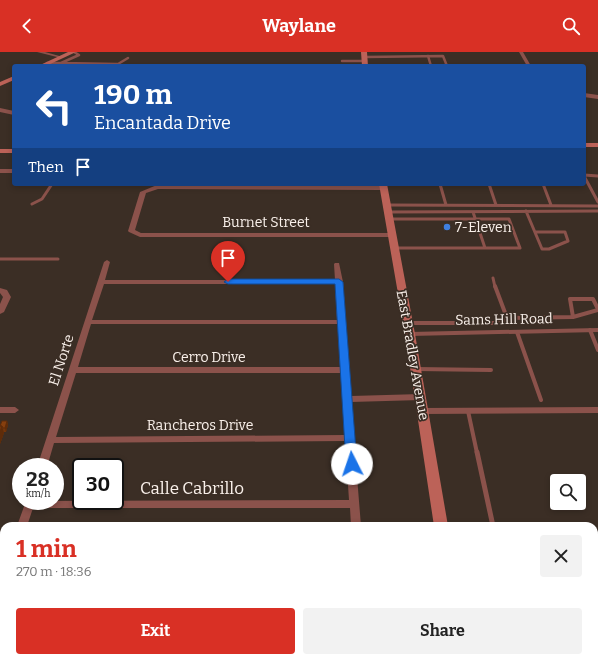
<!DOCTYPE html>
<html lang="en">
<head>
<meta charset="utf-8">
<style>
  :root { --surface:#fff; --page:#f2f2f2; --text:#222; --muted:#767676; --accent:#d93025 }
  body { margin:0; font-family:Bitter,serif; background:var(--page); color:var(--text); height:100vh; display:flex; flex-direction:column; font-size:15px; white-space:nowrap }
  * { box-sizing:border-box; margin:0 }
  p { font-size:13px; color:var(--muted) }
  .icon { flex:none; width:22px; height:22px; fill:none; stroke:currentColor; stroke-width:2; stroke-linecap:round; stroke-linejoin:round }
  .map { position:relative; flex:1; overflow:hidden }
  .details { position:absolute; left:0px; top:470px; width:598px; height:140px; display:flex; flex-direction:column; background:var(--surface); border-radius:12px 12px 0 0; box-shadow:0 2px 6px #0003 }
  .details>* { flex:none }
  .banner { position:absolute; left:12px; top:12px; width:574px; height:122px; border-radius:4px; box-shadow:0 2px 6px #0003; background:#1a4fa0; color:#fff; overflow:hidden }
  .fabs { position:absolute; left:550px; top:422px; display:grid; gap:8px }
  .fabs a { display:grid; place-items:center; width:36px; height:36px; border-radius:4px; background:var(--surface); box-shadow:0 2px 6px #0003; font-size:20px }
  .speed { position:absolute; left:12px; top:406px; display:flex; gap:8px; font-size:20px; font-weight:700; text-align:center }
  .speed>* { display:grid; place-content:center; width:52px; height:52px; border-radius:50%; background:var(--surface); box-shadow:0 2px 6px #0003; line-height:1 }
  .speed small { font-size:10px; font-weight:400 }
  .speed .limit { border:2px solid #111; border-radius:6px; background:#fff; color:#111 }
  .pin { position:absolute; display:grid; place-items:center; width:34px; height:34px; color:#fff; margin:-41px -17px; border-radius:50% 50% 50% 0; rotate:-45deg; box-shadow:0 0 4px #0007 }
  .pin .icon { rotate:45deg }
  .me { position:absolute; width:44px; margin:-22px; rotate:356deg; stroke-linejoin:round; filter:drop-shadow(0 0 3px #0008) }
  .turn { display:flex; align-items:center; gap:14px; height:84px; padding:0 16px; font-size:18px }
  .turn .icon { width:52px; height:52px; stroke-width:2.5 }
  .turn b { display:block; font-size:28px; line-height:34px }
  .then { display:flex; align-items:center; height:38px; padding:0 16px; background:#0003; gap:8px; font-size:15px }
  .round { display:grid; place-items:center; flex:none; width:42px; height:42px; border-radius:4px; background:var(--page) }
  .summary { display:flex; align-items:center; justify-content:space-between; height:68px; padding:0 16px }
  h1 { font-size:24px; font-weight:700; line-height:30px; color:var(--accent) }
  .button { display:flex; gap:8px; margin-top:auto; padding:8px 16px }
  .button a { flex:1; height:46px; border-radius:4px; background:var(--accent); color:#fff; font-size:16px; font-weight:700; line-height:46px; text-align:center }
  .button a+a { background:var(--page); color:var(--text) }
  header { display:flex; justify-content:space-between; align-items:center; height:52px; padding:0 16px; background:var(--accent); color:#fff; font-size:18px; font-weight:700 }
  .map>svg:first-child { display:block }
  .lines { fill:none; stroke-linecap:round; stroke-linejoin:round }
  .lane-far3 { stroke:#8b524b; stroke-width:2.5 }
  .lane-far2 { stroke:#8b524b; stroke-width:3 }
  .lane-far1 { stroke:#8b524b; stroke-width:4 }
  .lane { stroke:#8b524b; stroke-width:5 }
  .street { fill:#8b524b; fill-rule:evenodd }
  .secondary { fill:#bc6258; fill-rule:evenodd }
  .wall { fill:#73360c }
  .shaded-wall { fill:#5e2c0a }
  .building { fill:#863f0e; stroke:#5e2c0a }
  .route { fill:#1a73e8; stroke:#114b97 }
  .shop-dot { fill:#3f7fe0; stroke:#3b2e25; stroke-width:1.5 }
  .labels { text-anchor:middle; stroke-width:3.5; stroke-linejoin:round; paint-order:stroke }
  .street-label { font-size:14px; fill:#faf1eb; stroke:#3b2e25 }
  .poi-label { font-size:14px; fill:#faf1eb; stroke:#3b2e25; text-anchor:start }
  .near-street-label { font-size:17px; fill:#faf1eb; stroke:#3b2e25 }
</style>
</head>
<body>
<header><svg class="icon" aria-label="back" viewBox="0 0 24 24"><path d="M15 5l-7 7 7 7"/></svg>Waylane<svg class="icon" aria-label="search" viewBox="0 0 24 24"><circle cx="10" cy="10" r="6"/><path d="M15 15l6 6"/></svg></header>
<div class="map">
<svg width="598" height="610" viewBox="0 0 598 610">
  <rect width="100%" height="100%" fill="#3b2e25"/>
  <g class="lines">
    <!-- lane-far3 -->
    <path class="lane-far3" d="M428,4L431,14
      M365,5L443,4L447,14
      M342,9H366
      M47,11H61L79,3L74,0
      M61,11L118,12L128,6"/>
    <!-- lane-far2 -->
    <path class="lane-far2" d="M584,123L598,124
      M584,124L598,150
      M440,132L446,153
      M489,132L496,153
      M543,132L551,153
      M32,152L42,147L52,132
      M387,153L598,154
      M526,159L542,197H549L568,189L565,180H535
      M388,160L598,159
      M473,160L485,196
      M390,167H509L520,196H394
      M0,207H58
      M493,226L495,235"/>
    <!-- lane-far1 -->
    <path class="lane-far1" d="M495,234L507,266
      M573,265L570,247H593L598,257
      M408,271H500L507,266L573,265L598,258
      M590,278L598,298
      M517,280L541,348
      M416,317L491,318
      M468,359L477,401"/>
    <!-- lane -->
    <path class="lane" d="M477,400L493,474
      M280,606L287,610
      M506,606L507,610
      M146,610L153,606"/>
    <!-- street -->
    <path class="street" d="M37,0H45L63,5L61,6Z
      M519,0H523L531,14H527Z
      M584,41L598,43V47L584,45Z
      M0,56L14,59V63L0,60Z
      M0,117H14V121H0Z
      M157,133L383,134L386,136L383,138L158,137L146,141L135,178L141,181H391L394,183L391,185H140L129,180L128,179L140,140Z
      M107,208L110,210L105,228H335L334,212L335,211H339L343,230L351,344L421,342L425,345L421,348L351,350L361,474H351L350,456H33L27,474H17L26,449L349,448L345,389L54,391L47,415H37L104,210ZM104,232H335L337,268H92ZM91,272H338L340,315H78ZM76,321H341L345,383L56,385Z
      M0,236L7,238L11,245L4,260L0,262V252L3,245L0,241Z
      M598,276V280L410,284L406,282L410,280Z
      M0,355H15L19,358L15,361H0Z
      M598,355V361L423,362L420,361L419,359L420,357L423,356Z
      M0,527H4V535H0Z
      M594,550H598V560H594Z"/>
    <!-- secondary -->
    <path class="secondary" d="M68,0H76L46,14H38Z
      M361,0H367L368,14H362Z
      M14,24V28L0,34V30Z
      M584,91H598V95H584Z
      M0,97H14V101H0Z
      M379,132H387L415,282L448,474H434L405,282Z
      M454,606H470L471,610H455Z"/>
  </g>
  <!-- wall -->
  <path class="wall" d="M7,369L8,373L6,380H4V381L0,392V374Z"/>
  <!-- shaded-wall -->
  <path class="shaded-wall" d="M7,369L8,373L6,380L5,376Z
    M2,374L4,381L0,392V380Z"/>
  <!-- building -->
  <path class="building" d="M2,369H7L5,376H3L2,374H0Z
    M0,374H2L0,380Z"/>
  <!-- route -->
  <path class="route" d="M339,227L343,230L357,412L352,416L346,412L335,232H228L224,230L228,227Z"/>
  <!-- markers -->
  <circle class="shop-dot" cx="447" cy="175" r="4"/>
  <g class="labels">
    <!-- street labels -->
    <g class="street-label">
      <text x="266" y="175">Burnet Street</text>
      <text transform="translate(504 267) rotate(-1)" y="5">Sams Hill Road</text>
      <text transform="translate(413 303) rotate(80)" y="5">East Bradley Avenue</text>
      <text x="209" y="310">Cerro Drive</text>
      <text transform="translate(61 308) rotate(-72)" y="5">El Norte</text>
      <text x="200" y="378">Rancheros Drive</text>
    </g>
    <!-- poi labels -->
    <g class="poi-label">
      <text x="455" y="180">7-Eleven</text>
    </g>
    <!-- near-street labels -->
    <g class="near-street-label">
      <text x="192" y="442">Calle Cabrillo</text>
    </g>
  </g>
</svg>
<div class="fabs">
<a><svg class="icon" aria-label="search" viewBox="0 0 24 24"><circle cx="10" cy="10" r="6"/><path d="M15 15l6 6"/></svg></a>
</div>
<div class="speed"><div>28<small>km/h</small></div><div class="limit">30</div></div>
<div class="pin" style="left:228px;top:230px;background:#d93025"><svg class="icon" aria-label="arrive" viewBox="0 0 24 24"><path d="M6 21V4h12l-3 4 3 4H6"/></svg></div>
<svg class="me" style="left:352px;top:412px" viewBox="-20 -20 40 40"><circle r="19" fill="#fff"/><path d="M0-13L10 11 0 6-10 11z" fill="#1a73e8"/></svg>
<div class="banner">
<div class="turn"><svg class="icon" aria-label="left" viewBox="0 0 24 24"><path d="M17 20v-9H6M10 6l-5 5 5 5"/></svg><div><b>190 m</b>Encantada Drive</div></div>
<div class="then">Then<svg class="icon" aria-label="arrive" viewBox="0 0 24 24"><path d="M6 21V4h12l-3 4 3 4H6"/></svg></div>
</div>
<section class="details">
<div class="summary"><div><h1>1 min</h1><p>270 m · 18:36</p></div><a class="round"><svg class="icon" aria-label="close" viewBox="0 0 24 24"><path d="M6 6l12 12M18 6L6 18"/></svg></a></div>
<div class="button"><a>Exit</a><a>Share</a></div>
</section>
</div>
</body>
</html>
